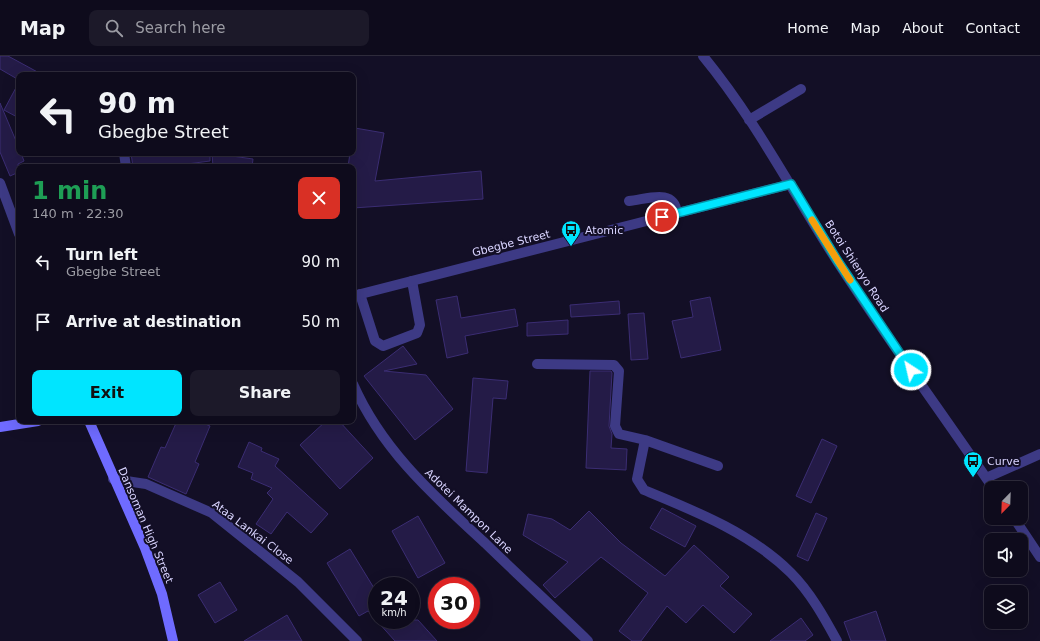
<!DOCTYPE html>
<html lang="en">
<head>
<meta charset="utf-8">
<style>
  :root { --surface:#0e0b1c; --page:#1c1929; --text:#f1f3f6; --muted:#9b9ba3; --line:#2e2b3b; --accent:#00e5ff }
  body { margin:0; font-family:"DejaVu Sans",sans-serif; background:var(--page); color:var(--text); height:100vh; display:flex; flex-direction:column; font-size:15px; white-space:nowrap }
  * { box-sizing:border-box; margin:0 }
  p { font-size:13px; color:var(--muted) }
  .icon { flex:none; width:22px; height:22px; fill:none; stroke:currentColor; stroke-width:2; stroke-linecap:round; stroke-linejoin:round }
  .map { position:relative; flex:1; overflow:hidden }
  .sheet { position:absolute; left:16px; top:108px; width:340px; height:260px; display:flex; flex-direction:column; background:var(--surface); border-radius:8px; box-shadow:0 4px 16px #0002,0 0 0 1px var(--line) }
  .sheet>* { flex:none }
  .hud { position:absolute; left:16px; top:16px; width:340px; height:84px; border-radius:8px; box-shadow:0 4px 16px #0002,0 0 0 1px var(--line); background:#0e0b1c; color:var(--text); overflow:hidden }
  .needle { width:26px; rotate:203deg }
  .tools { position:absolute; left:984px; top:425px; display:grid; gap:8px }
  .tools a { display:grid; place-items:center; width:44px; height:44px; border-radius:8px; background:var(--surface); box-shadow:0 4px 16px #0002,0 0 0 1px var(--line); font-size:20px }
  .speed { position:absolute; left:368px; top:521px; display:flex; gap:8px; font-size:20px; font-weight:700; text-align:center }
  .speed>* { display:grid; place-content:center; width:52px; height:52px; border-radius:50%; background:var(--surface); box-shadow:0 4px 16px #0002,0 0 0 1px var(--line); line-height:1 }
  .speed small { font-size:10px; font-weight:400 }
  .speed .limit { border:6px solid #d22; background:#fff; color:#111 }
  .pin { position:absolute; display:grid; place-items:center; width:34px; height:34px; color:#fff; margin:-17px; border:2px solid #fff; border-radius:50%; box-shadow:0 1px 4px #0007 }
  .me { position:absolute; width:44px; margin:-22px; rotate:325deg; stroke-linejoin:round; filter:drop-shadow(0 0 3px #0008) }
  .turn { display:flex; align-items:center; gap:14px; height:84px; padding:0 16px; font-size:18px }
  .turn .icon { width:52px; height:52px; stroke-width:2.5 }
  .turn b { display:block; font-size:28px; line-height:34px }
  .round { display:grid; place-items:center; flex:none; width:42px; height:42px; border-radius:8px; background:var(--page) }
  .head { display:flex; align-items:center; justify-content:space-between; height:68px; padding:0 16px }
  h1 { font-size:24px; font-weight:800; line-height:30px; color:#1e9e55 }
  .action { display:flex; gap:8px; margin-top:auto; padding:8px 16px }
  .action a { flex:1; height:46px; border-radius:8px; background:var(--accent); color:#111; font-size:16px; font-weight:800; line-height:46px; text-align:center }
  .action a+a { background:var(--page); color:var(--text) }
  ul { padding:0; list-style:none }
  li { display:flex; align-items:center; gap:12px; height:60px; padding:0 16px }
  li div { flex:1 }
  li b { display:block; font-size:15px }
  li em { font-style:normal }
  header { display:flex; align-items:center; gap:24px; box-sizing:border-box; height:56px; padding:0 20px; background:var(--surface); border-bottom:1px solid var(--line) }
  header strong { font-size:19px }
  nav { display:flex; gap:22px; margin-inline-start:auto; font-size:14px }
  .search { width:280px; height:36px; background:var(--page); display:flex; align-items:center; gap:10px; box-sizing:border-box; padding:0 14px; border-radius:8px; color:var(--muted); font-size:15px }
  .map>svg:first-child { display:block }
  .building { fill:#241b47; stroke:#3b2d73 }
  .lines { fill:none; stroke-linecap:round; stroke-linejoin:round }
  .lane { stroke:#3d3a85; stroke-width:10 }
  .street { stroke:#3d3a85; stroke-width:10 }
  .secondary { stroke:#6f6bff; stroke-width:10 }
  .route-casing { stroke:#0095a6; stroke-width:10 }
  .route { stroke:#00e5ff; stroke-width:7 }
  .slow { stroke:#f59e0b; stroke-width:7 }
  .labels { text-anchor:middle; stroke-width:4; stroke-linejoin:round; paint-order:stroke }
  .poi-label { font-size:11px; fill:#d9d4ff; stroke:#130f26; text-anchor:start }
  .street-label { font-size:11px; fill:#d9d4ff; stroke:#130f26 }
</style>
</head>
<body>
<header>
<strong>Map</strong>
<div class="search"><svg class="icon" aria-label="search" viewBox="0 0 24 24"><circle cx="10" cy="10" r="6"/><path d="M15 15l6 6"/></svg>Search here</div>
<nav><a>Home</a><a>Map</a><a>About</a><a>Contact</a></nav>
</header>
<div class="map">
<svg width="1040" height="585" viewBox="0 0 1040 585">
  <rect width="100%" height="100%" fill="#130f26"/>
  <!-- building -->
  <path class="building" d="M0,0H8L43,19H19V24L0,13Z
    M19,26V62L4,54Z
    M0,47L19,92V97H21L24,105L18,108L19,116L10,120L0,96Z
    M355,72L384,77L375,125L481,115L483,143L353,152V111H348L350,97H353Z
    M131,97H210V105L164,111H133Z
    M212,97H225V99L253,103L252,111H213Z
    M457,240L461,262L515,253L518,270L465,280L468,297L447,302L436,244Z
    M710,241L721,294L681,302L672,265L693,261L690,245Z
    M619,245L620,258L571,261L570,249Z
    M644,257L648,303L631,304L628,258Z
    M568,264V278L527,280V267Z
    M403,290L417,308L384,315L426,319L453,353L415,384L364,320Z
    M590,315H611L612,317L609,370L612,378L611,392L627,393L626,414L586,412Z
    M473,322L508,325L506,343L493,342L487,417L466,415Z
    M177,365H198L210,370L195,406L199,408L186,438L148,421L161,391L165,392Z
    M326,365H339L373,402L340,433L300,389Z
    M822,383L837,390L811,447L796,440Z
    M249,386L262,392L261,395L279,403L275,410L328,458L311,477L287,456L271,478L256,468L273,443L267,437L272,432L251,423L253,417L238,411Z
    M662,452L696,470L685,491L650,472Z
    M589,455L621,487L665,520L694,489L729,521L720,530L752,558L734,577L703,549L686,567L667,550L641,585H632L619,575L648,537L601,501L555,542L543,529L568,506L523,479L528,458L552,463L570,474Z
    M816,457L827,462L808,505L797,500Z
    M418,460L445,507L418,522L392,475Z
    M350,493L377,537V564H418L437,585H395L368,555L359,560L327,507Z
    M220,526L237,554L215,567L198,539Z
    M876,555L886,585H851L844,566Z
    M287,559L302,585H244Z
    M801,562L813,579L805,585H770Z"/>
  <g class="lines">
    <!-- lane -->
    <path class="lane" d="M629,145C648,143 674,132 677,157
      M360,238L375,285L383,290L417,277L420,269L412,225"/>
    <!-- street -->
    <path class="street" d="M703,0C755,63 793,137 837,205C887,282 941,356 993,432
      M749,64L801,33
      M124,97L126,111
      M0,127L19,178
      M353,240L791,128
      M537,308L614,309L619,315L615,370L619,378L645,384L637,423L644,434C695,455 751,477 791,517C810,536 824,561 837,585
      M353,328C382,394 433,439 485,487C519,520 554,552 588,585
      M645,384L718,410
      M986,422L1040,398
      M113,423L146,428L212,457L298,526L357,585
      M1014,462L1040,501"/>
    <!-- secondary -->
    <path class="secondary" d="M89,365L145,492L162,538L173,585
      M0,371L38,365"/>
  </g>
  <g class="lines">
    <!-- route casing -->
    <g class="route-casing">
      <path id="route" d="M662,161L791,128L837,204L911,314"/>
    </g>
    <!-- route -->
    <use href="#route" class="route"/>
    <!-- slow -->
    <path class="slow" d="M812,164L850,224"/>
  </g>
  <!-- icons -->
  <defs>
    <g id="bus-pin" transform="scale(1)"><path d="M0 17L-7.5 6A9.5 9.5 0 1 1 7.5 6Z" fill="#00e5ff" stroke="#130f26"/><path d="M-5-6H5V4H4V6H2V4H-2V6H-4V4H-5ZM-3.5-4V0h7V-4ZM-3.5 1.2v1.5H-2V1.2ZM2 1.2v1.5H3.5V1.2Z" fill="#111"/></g>
  </defs>
  <g fill-rule="evenodd">
    <use href="#bus-pin" x="571" y="174"/>
    <use href="#bus-pin" x="973" y="405"/>
  </g>
  <g class="labels">
    <!-- poi labels -->
    <g class="poi-label">
      <text x="585" y="178">Atomic</text>
      <text x="987" y="409">Curve</text>
    </g>
    <!-- street labels -->
    <g class="street-label">
      <text transform="translate(511 187) rotate(-14)" y="4">Gbegbe Street</text>
      <text transform="translate(857 210) rotate(57)" y="4">Botoi Shienyo Road</text>
      <text transform="translate(469 455) rotate(44)" y="4">Adotei Mampon Lane</text>
      <text transform="translate(146 469) rotate(67)" y="4">Dansoman High Street</text>
      <text transform="translate(253 476) rotate(37)" y="4">Ataa Lankai Close</text>
    </g>
  </g>
</svg>
<div class="tools">
<a><svg class="needle" viewBox="-14 -14 28 28"><path d="M0-13l5 13h-10z" fill="#e53935"/><path d="M0 13l5-13h-10z" fill="#9b9ba3"/></svg></a>
<a><svg class="icon" aria-label="sound" viewBox="0 0 24 24"><path d="M4 9h4l5-4v14l-5-4H4zM17 9q2 3 0 6"/></svg></a>
<a><svg class="icon" aria-label="layers" viewBox="0 0 24 24"><path d="M12 4l9 5-9 5-9-5zM3 14l9 5 9-5"/></svg></a>
</div>
<div class="speed"><div>24<small>km/h</small></div><div class="limit">30</div></div>
<div class="pin" style="left:662px;top:161px;background:#d93025"><svg class="icon" aria-label="arrive" viewBox="0 0 24 24"><path d="M6 21V4h12l-3 4 3 4H6"/></svg></div>
<svg class="me" style="left:911px;top:314px" viewBox="-20 -20 40 40"><circle r="17" fill="#00e5ff" stroke="#fff" stroke-width="3"/><path d="M0-11L8 9 0 5-8 9z" fill="#fff"/></svg>
<div class="hud">
<div class="turn"><svg class="icon" aria-label="left" viewBox="0 0 24 24"><path d="M17 20v-9H6M10 6l-5 5 5 5"/></svg><div><b>90 m</b>Gbegbe Street</div></div>
</div>
<section class="sheet">
<div class="head"><div><h1>1 min</h1><p>140 m · 22:30</p></div><a class="round" style="background:#d93025;color:#fff"><svg class="icon" aria-label="close" viewBox="0 0 24 24"><path d="M6 6l12 12M18 6L6 18"/></svg></a></div>
<ul>
<li><svg class="icon" aria-label="left" viewBox="0 0 24 24"><path d="M17 20v-9H6M10 6l-5 5 5 5"/></svg><div><b>Turn left</b><p>Gbegbe Street</p></div><em>90 m</em></li>
<li><svg class="icon" aria-label="arrive" viewBox="0 0 24 24"><path d="M6 21V4h12l-3 4 3 4H6"/></svg><div><b>Arrive at destination</b></div><em>50 m</em></li>
</ul>
<div class="action"><a>Exit</a><a>Share</a></div>
</section>
</div>
</body>
</html>
